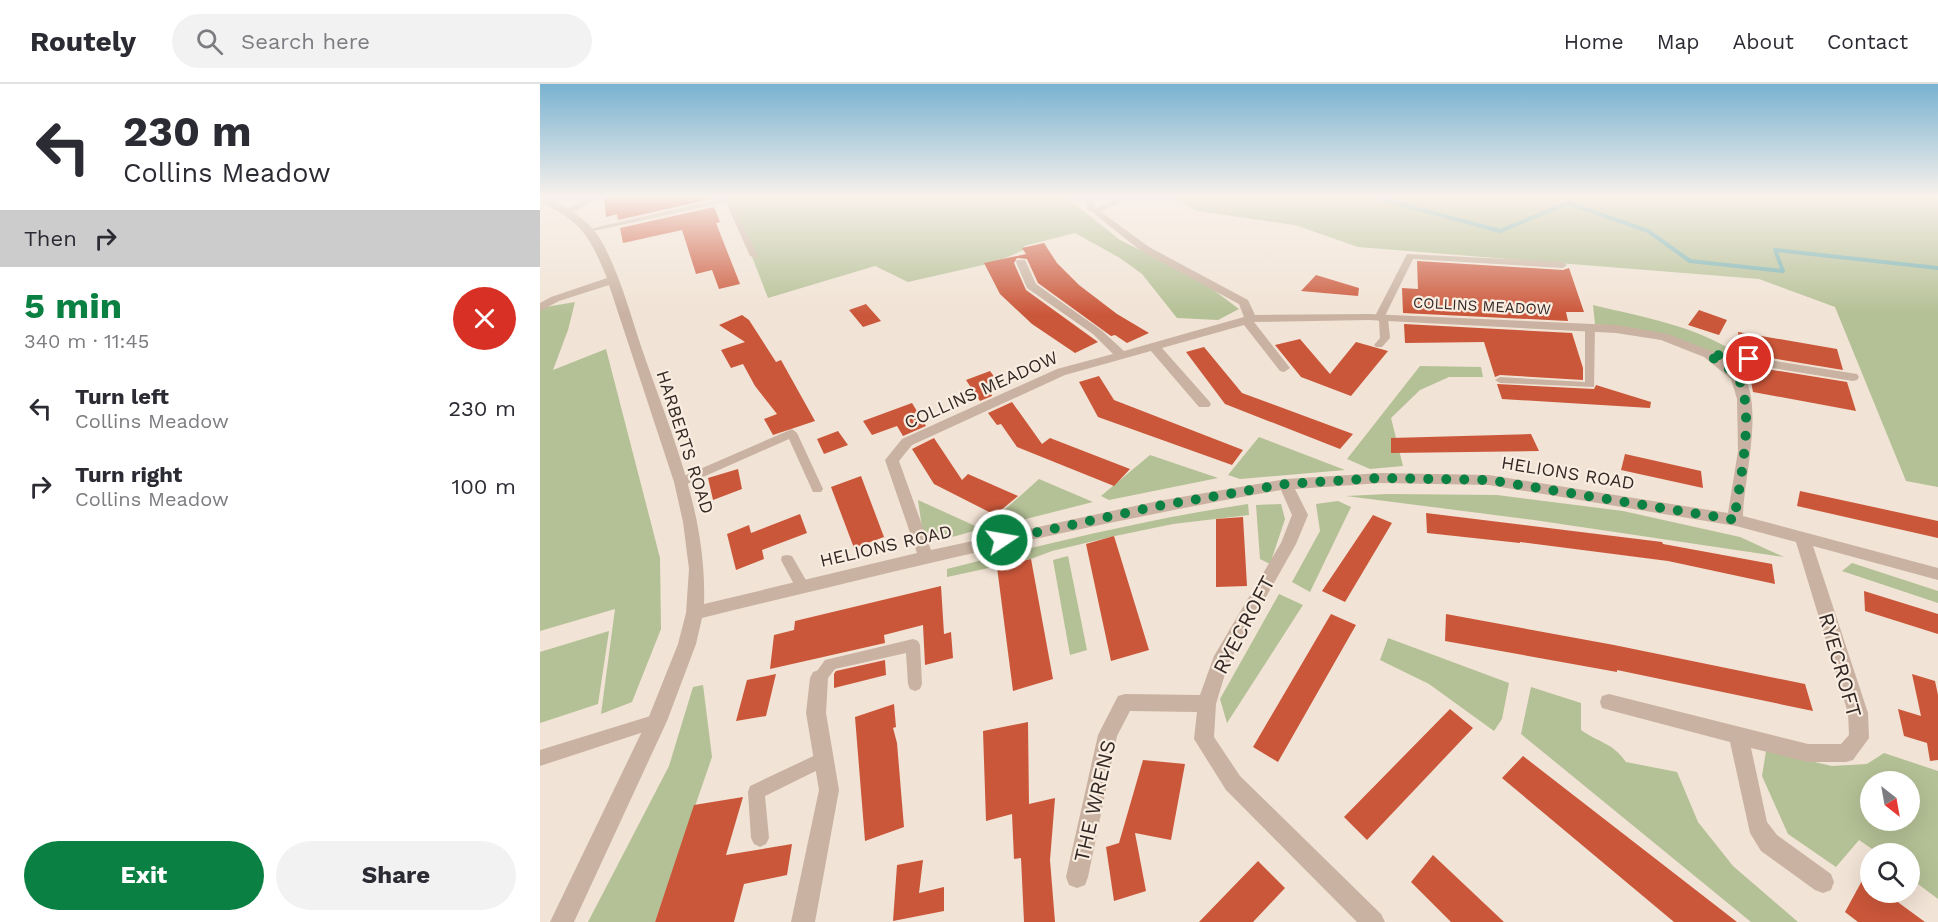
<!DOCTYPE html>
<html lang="en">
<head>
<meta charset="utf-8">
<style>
  :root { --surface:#fff; --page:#f2f2f3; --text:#2b2b33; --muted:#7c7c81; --line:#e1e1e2; --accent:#0b8043 }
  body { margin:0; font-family:"Work Sans",sans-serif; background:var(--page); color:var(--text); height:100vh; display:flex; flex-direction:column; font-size:22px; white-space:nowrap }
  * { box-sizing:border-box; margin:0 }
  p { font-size:20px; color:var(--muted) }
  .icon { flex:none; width:33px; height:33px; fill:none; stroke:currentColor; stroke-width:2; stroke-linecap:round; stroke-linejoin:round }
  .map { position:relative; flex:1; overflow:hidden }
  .drawer { display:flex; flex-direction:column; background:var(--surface); width:540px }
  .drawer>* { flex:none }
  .top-card { background:#fff; color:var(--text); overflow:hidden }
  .needle { width:39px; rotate:149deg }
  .tools { position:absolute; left:1320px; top:687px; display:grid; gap:12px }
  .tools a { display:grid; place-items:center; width:60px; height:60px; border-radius:50%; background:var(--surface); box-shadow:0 6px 24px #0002; font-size:30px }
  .pin { position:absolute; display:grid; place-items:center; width:51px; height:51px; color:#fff; margin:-26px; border:3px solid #fff; border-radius:50%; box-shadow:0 2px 6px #0007 }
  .me { position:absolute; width:66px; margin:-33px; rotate:78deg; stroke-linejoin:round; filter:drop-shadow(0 0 4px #0008) }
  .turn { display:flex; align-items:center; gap:21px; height:126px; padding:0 24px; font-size:27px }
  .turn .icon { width:78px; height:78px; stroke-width:2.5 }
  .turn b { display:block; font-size:42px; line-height:51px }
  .then { display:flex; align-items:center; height:57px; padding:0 24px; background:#0003; gap:12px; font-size:22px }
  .round { display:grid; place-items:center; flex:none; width:63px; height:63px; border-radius:32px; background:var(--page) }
  .head { display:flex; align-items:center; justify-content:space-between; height:102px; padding:0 24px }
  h1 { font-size:36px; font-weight:700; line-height:45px; color:var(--accent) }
  .button { display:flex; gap:12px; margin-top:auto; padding:12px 24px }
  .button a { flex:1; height:69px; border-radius:36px; background:var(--accent); color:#fff; font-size:24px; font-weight:700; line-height:69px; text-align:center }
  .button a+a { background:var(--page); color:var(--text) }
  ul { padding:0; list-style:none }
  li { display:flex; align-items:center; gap:18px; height:78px; padding:0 24px }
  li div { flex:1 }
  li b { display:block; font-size:22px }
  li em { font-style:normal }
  header { display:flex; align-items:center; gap:36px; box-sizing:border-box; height:84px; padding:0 30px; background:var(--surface); border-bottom:2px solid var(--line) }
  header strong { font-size:28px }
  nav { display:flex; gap:33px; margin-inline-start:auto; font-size:21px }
  .search { width:420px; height:54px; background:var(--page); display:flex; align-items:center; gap:15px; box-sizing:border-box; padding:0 21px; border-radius:33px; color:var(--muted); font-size:22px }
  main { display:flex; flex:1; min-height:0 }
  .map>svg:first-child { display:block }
  .green { fill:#b4c095; fill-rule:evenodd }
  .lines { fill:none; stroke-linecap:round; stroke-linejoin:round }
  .stream { stroke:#73afaf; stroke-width:4 }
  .building { fill:#cb573a }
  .service { fill:#c9b2a1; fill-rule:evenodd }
  .minor { fill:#c9b2a1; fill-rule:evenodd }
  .route { stroke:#0b8043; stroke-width:10; stroke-dasharray:0 18 }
  .labels { text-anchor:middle; stroke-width:4.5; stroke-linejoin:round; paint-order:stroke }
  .far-street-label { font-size:15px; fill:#332824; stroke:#f9ede1 }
  .street-label { font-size:18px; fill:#332824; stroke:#f9ede1 }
  .near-street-label { font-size:21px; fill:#332824; stroke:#f9ede1 }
</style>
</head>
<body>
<header>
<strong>Routely</strong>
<div class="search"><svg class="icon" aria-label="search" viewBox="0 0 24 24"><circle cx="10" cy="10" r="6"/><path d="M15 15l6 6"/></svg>Search here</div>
<nav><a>Home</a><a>Map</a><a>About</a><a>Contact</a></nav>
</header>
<main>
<section class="drawer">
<div class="top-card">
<div class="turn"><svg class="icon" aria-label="left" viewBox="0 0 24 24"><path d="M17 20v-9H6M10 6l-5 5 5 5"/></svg><div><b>230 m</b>Collins Meadow</div></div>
<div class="then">Then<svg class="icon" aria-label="right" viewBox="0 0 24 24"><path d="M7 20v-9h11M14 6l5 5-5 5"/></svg></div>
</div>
<div class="head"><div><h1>5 min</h1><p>340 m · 11:45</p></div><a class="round" style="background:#d93025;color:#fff"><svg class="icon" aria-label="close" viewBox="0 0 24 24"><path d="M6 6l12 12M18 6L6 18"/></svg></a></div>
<ul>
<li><svg class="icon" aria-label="left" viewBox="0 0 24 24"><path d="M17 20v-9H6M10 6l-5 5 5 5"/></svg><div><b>Turn left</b><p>Collins Meadow</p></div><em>230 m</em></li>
<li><svg class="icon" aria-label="right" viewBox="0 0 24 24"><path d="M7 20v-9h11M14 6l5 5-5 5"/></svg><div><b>Turn right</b><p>Collins Meadow</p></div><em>100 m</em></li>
</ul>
<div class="button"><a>Exit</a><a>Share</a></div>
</section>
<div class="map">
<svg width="1398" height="838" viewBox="0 0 1398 838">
  <rect width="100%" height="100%" fill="#f1e3d5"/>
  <!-- green -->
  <path class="green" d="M189,113H526L580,156L663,198L699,225L678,236L637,234L602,190L580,174L535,149L484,162L486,165L456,178L368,198L335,182L228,214Z
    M632,113H1398V403L1366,397L1295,223L1219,195L818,163L755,141L657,127Z
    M35,218L28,246L13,286L66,265L120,474L121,545L92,618L61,630L75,525L0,547V224Z
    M1053,221C1102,233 1158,242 1199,271L1166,268L1077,243L1055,240Z
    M880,282L941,283L943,293H909L880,306L851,334L863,382L830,385L807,375Z
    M719,353L805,386L700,395L688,391Z
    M610,371L678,394L569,416L561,412Z
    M499,395L553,418L458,442L450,439Z
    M848,410L957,411L1083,427L1200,453L1244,473L994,436L806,412Z
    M378,416L442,445C425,448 399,461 383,451Z
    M798,417L811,423L770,508L752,498L780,447L776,420Z
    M708,420L709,431L633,440L575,452L512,467L491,475L407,493V485C507,460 606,435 708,420Z
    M741,420L745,435L730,480L720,475L716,421Z
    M528,472L547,566L530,571L513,476Z
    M1312,479L1398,507V519L1302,487Z
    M739,510L763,521L687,639L680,615Z
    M69,547L58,620L0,639V568Z
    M848,554L969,599L962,635L954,647L889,600L840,576Z
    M163,601L172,673L115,838H48L129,682L153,603Z
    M991,603L1041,619V646C1059,659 1072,658 1086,678L1137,688L1158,738L1193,782L1258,838H1211L981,650Z
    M1226,667L1292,682L1327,680L1344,669L1398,687V815L1370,794V770L1338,769L1319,756L1296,783L1248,750L1222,692ZM1330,698H1370V736H1330Z"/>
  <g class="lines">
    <!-- stream -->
    <path class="stream" d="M834,113L960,147L1028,119L1108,147L1150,177L1243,187L1235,166L1398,184"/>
  </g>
  <!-- building -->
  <path class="building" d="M64,113H170L171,115L78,136L77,130L66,133Z
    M174,123L180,138L176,139L200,200L179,205L172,186L156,190L142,146L83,159L80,144Z
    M504,159L517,179L539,201L577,230L609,249L587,259L575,251L571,252L498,199L487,175L477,174L474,179L486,206L558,258L535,269L492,240L460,210L444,179L486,170L482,164Z
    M877,177L1023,186L1029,184L1044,228H1026L1028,237L863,229L862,204L878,205Z
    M776,191L819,204L818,212L761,207Z
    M326,220L341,237L323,243L309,226Z
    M1159,226L1187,236L1179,251L1148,241Z
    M202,231L209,236L236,278L241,276L275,337L233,351L224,335L237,330L215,302L203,280L191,284L181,266L205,258L179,241Z
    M864,240L1032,249L1043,284V296L960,291L955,293L944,258L865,259Z
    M1198,248L1297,265L1303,286L1206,270L1205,266L1200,265Z
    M760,255L790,290L816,258L848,267L811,312L761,293L735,261Z
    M664,263L702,309L813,350L800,365L685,320L646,268Z
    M1208,282L1307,298L1316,327L1213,308Z
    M450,287L461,302L451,307L452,312L440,317L426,296Z
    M559,292L574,316L703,366L692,381L558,333L539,298Z
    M957,300L1054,305L1056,301L1111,318L1110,324L962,315Z
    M472,318L502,360L510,354L590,385L574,402L477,363L461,340L457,341L448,329Z
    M372,319L386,342L363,352L357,342L332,351L323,337Z
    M298,347L308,361L284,370L277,355Z
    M991,350L999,367L851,369V354Z
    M394,354L422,396L428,390L478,412L455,431L394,400L372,365Z
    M1085,370L1161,387L1163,404L1081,386Z
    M198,385L202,405L173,416L168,394Z
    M321,392L344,453L314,464L291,403Z
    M1260,407L1398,437V454L1257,422Z
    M886,429L1122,458L1123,460L1232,480L1235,500L1128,477L980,458V459L887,449Z
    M260,430L267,449L222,466L224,475L196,486L187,450L209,441L211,449Z
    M833,431L852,439L805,518L782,507Z
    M703,433L707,502L676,503V435Z
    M574,452L609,566L571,577L546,460Z
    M491,475L513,595L473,607L457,483Z
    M401,502L404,550L411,548L413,574L385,581L383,541L344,551L345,559L230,585L234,551L254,546L255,537Z
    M1324,507L1398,530V550L1325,527Z
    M791,530L816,541L738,678L713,663Z
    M906,530L1074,561L1265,600L1273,627L1077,586V588L905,557Z
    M345,576L346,591L294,604V590L296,587Z
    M236,590L226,632L196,637L207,596Z
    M1372,590L1395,597L1398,611V676L1390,677L1387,659L1364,652L1358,625L1381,632Z
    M354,620L356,643L353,644L357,659L364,743L325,757L315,633Z
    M910,625L933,644L827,756L804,733Z
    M488,638L489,720L515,714L510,776L515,838H484L481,774L474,775L472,730L446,737L443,647Z
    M983,672L1197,838H1134L962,694Z
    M603,676L645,680L631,756L595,749L606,807L574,817L566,763L579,759Z
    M203,713L186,771L252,760L247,791L204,800L194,838H115L154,721Z
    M893,771L964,838H911L871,798Z
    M383,776L379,809L404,803V827L353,837L357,781Z
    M718,777L745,804L713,838H659Z
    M1330,782V808H1344L1385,838H1318L1305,828Z"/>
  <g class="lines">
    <!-- service -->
    <path class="service" d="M47,113H55V116L31,130H25V126L47,115Z
      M189,113L218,172L217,174L210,172L186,118L49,148L45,146Z
      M542,113H550L556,124L574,117L571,113H579L583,118L561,127L564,130L560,132L548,126Z
      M867,170L1023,178L1027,181L1023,184L873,175L845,232L848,234L850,254L842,263H836L834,261L840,254L839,237L834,234Z
      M1050,240L1055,243L1054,303L960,299L955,296L960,293L1045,298V243Z
      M252,345L257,349L283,405L281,408H273L249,355L145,401H137L135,398L137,395Z
      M247,471L252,472L267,498L269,502L267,506L262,507L257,506L241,476L242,472Z
      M373,555L378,557L380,561L382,600L380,605L375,607L370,605L368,600L366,569L295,585L284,599L279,600L274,599L272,594L285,576Z
      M117,630L122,632L125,637L122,642L0,682V666Z
      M284,667L290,670L292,675L290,680L225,712L229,754L226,760L220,763L214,760L211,754L208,708L210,702Z"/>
    <!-- minor -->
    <path class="minor" d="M0,113C19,115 49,137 59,153C80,188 90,231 103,268C132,352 167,430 164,520L377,469L345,376L362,355L517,285L573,270L553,250L487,204L476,178L477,176H485L496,200L561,246L584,267L704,233L699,220L601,167L557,132L555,130L560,127L609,163L708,216L715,231L829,230L1076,241L1128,250L1171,267L1317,290L1319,293L1317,296L1313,297L1183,276C1189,281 1197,285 1202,290C1225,319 1203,399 1203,432L1398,484V496L1273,462L1328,629L1329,654L1313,676L1306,678H1268L1211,664L1227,738L1237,751L1291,790L1294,798L1291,806L1283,809L1275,806L1221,767L1210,749L1190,658L1069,626L1062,624L1060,618L1062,612L1069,610L1268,660H1301L1309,651L1308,629L1256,458L1196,442L949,401L841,399L755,405L768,431L756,460L688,580L676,620L674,653L700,692L841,830L845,838H817L686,706L654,655L657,628L590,627L577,652L548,793L545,801L537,804L529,801L526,793L558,651L578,612L585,610L660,611L674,572L741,459L752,431L741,406C546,440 354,487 162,534L156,560L127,637L34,838H10L108,635L138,560L146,529L149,485L143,438L134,398L69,201L19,217L0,227V219L11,213L67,194C49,152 44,139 0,118ZM829,236L1076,249L1121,256L1164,273L1191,295L1197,315L1198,367L1188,429L949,391L841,389L746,395L618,417L391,466L359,377L372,361L525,291L611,267L659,323H669L671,320L669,317L622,264L704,241L740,287L744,288L750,284L714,238Z
      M279,586L285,588L288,594L286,629L299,706L275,838H251L279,706L266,629L270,594L273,588Z"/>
  </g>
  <!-- sky -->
  <linearGradient id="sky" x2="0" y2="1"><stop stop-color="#79b2d1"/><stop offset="0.49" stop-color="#f9f2ec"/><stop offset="1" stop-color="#f9f2ec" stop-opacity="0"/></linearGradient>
  <rect width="1398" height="230" fill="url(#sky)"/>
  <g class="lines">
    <!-- route -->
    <path class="route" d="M462,456L618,422L746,400L840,394L949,396L1196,436L1195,430C1200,400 1216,318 1197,293C1191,284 1176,277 1168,270L1209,275"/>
  </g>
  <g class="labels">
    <!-- far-street labels -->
    <g class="far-street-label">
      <text transform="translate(942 222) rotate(3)" y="5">COLLINS MEADOW</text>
    </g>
    <!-- street labels -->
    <g class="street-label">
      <text transform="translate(441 306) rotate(-24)" y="6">COLLINS MEADOW</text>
      <text transform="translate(145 358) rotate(72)" y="6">HARBERTS ROAD</text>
      <text transform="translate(1028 389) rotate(9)" y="6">HELIONS ROAD</text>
      <text transform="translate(346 462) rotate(-13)" y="6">HELIONS ROAD</text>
    </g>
    <!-- near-street labels -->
    <g class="near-street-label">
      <text transform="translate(704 541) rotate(-62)" y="7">RYECROFT</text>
      <text transform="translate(1300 581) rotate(74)" y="7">RYECROFT</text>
      <text transform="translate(555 717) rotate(-77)" y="7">THE WRENS</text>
    </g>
  </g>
</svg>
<div class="tools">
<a><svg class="needle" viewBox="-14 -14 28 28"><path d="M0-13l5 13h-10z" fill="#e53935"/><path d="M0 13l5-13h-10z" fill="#7c7c81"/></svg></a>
<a><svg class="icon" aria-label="search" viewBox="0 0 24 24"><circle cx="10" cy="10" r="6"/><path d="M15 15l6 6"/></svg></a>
</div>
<div class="pin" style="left:1209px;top:275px;background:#d93025"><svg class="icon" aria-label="arrive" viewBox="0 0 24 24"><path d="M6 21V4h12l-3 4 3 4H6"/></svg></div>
<svg class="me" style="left:462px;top:456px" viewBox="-20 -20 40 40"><circle r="17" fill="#0b8043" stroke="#fff" stroke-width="3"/><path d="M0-11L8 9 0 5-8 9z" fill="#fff"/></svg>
</div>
</main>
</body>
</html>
